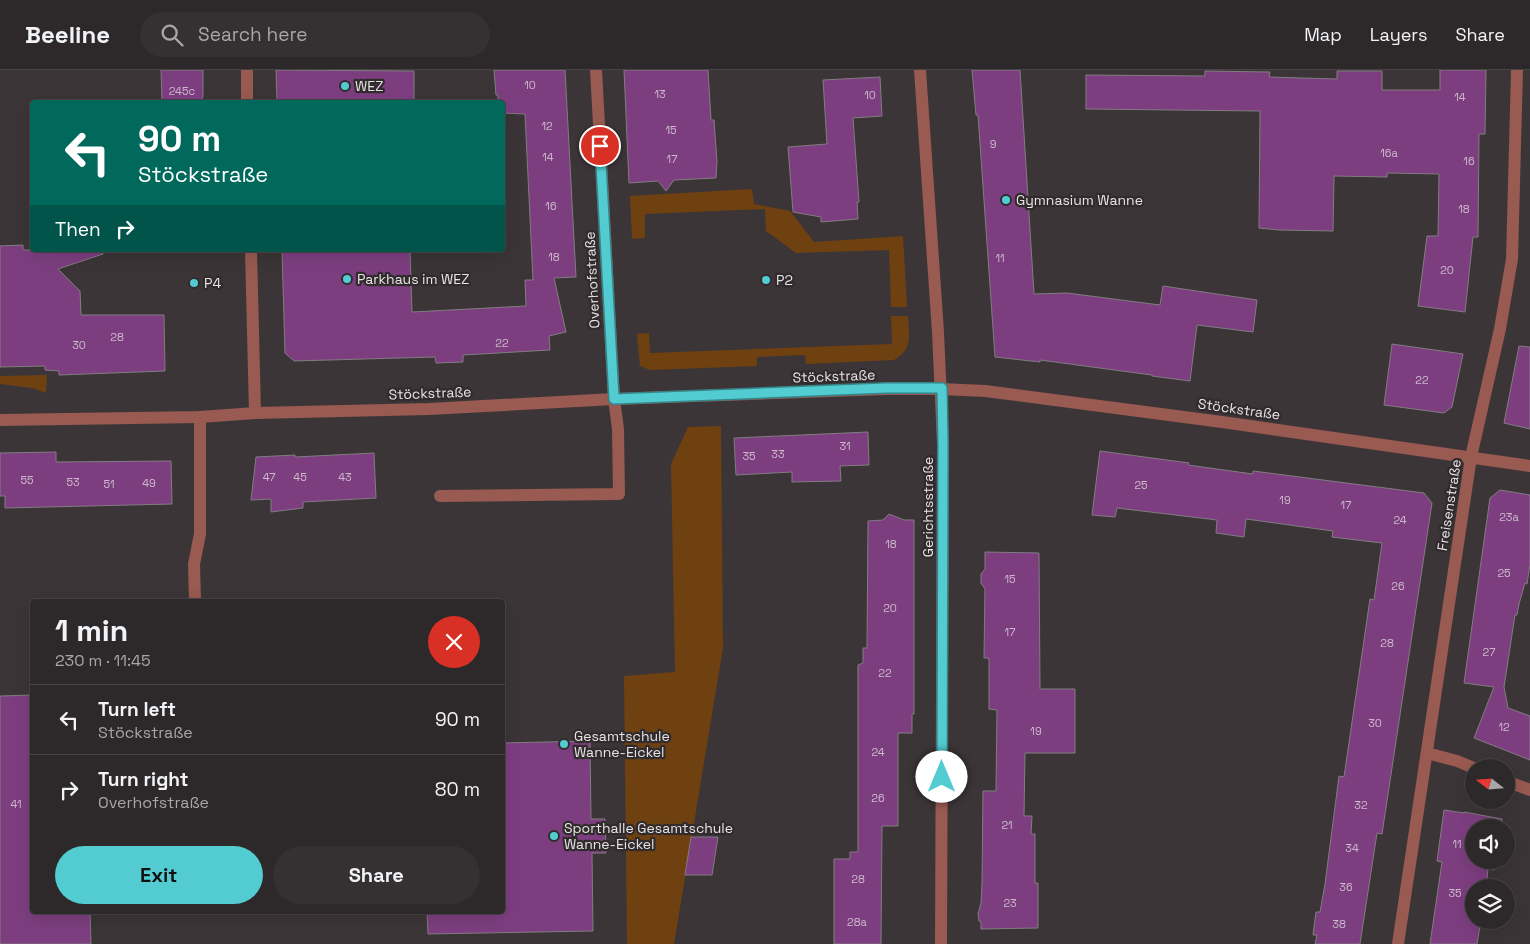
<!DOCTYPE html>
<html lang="en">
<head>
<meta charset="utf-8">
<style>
  :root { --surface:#2d2829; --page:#353031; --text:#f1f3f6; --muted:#a7a6a8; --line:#484446; --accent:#52ccd1 }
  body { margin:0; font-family:"Space Grotesk",sans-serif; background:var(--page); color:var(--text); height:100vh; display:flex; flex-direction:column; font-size:19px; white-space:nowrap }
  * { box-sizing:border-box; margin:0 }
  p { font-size:16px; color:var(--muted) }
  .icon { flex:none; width:28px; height:28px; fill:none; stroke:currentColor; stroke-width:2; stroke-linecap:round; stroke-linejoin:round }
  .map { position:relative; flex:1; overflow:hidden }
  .drawer { position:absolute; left:30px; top:529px; width:475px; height:315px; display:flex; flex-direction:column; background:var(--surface); border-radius:5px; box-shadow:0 5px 20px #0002,0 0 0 1px var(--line) }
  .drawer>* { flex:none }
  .banner { position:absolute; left:30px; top:30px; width:475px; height:152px; border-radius:5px; box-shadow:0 5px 20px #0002,0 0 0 1px var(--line); background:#00695c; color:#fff; overflow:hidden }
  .needle { width:32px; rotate:287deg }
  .buttons { position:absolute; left:1465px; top:689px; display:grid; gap:10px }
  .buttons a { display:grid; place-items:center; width:50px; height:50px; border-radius:50%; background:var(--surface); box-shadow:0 5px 20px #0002,0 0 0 1px var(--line); font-size:25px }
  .pin { position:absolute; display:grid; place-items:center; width:42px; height:42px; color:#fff; margin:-21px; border:2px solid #fff; border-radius:50%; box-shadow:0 1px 5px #0007 }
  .me { position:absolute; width:55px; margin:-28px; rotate:0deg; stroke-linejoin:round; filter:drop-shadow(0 0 4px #0008) }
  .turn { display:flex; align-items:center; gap:18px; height:105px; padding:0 25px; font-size:22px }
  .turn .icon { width:65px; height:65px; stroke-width:2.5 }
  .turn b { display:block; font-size:35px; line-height:42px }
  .then { display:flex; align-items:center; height:48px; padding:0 25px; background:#0003; gap:10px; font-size:19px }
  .round { display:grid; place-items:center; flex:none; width:52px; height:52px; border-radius:26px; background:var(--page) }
  .summary { display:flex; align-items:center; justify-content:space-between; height:85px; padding:0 25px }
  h1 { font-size:30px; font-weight:800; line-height:38px }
  .cta { display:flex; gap:10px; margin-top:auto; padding:10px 25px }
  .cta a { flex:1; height:58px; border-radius:30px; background:var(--accent); color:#111; font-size:20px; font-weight:800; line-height:58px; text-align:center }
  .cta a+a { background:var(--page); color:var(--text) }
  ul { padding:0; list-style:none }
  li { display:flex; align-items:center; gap:15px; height:70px; padding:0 25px; border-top:1px solid var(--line) }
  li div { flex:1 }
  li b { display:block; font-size:19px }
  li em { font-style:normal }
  header { display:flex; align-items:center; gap:30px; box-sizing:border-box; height:70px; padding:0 25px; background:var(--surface); border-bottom:1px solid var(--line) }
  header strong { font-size:24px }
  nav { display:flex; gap:28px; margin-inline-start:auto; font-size:18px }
  .search { width:350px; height:45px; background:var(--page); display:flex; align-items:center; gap:12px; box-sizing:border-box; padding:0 18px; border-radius:28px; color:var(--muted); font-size:19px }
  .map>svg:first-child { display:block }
  .green { fill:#6f4111 }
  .building { fill:#7d3e80; stroke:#827c82 }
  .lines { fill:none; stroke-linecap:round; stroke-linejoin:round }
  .service { stroke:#985a51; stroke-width:12 }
  .minor { stroke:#985a51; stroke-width:12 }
  .route-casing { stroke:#358588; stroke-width:12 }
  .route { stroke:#52ccd1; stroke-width:9 }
  .poi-dot { fill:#52ccd1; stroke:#312b2d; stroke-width:2 }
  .labels { text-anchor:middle; stroke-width:4.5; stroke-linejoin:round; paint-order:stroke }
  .number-label { font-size:11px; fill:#ccbacb }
  .poi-label { font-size:14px; fill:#e7e3e4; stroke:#312b2d; text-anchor:start }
  .street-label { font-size:14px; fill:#e7e3e4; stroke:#312b2d }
</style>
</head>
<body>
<header>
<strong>Beeline</strong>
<div class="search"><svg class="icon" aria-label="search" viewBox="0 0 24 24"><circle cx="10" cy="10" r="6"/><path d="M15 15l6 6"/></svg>Search here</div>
<nav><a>Map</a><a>Layers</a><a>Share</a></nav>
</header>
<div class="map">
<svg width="1530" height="874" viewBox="0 0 1530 874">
  <rect width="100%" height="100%" fill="#3c3537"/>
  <!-- green -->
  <path class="green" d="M752,119L754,134L790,141L814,172L903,166L907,237H891L889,180L796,183L766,161L765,139L645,144V168L632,169L630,126Z
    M891,246H908C909,265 913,280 894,290L806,294L805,285L757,287V296L650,300L640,296L637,264L649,263L650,283L892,274Z
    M47,305L46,323L32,318L0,314V306Z
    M721,356L723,578L674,874H627L624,606L675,602L671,394L688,357Z"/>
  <!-- building -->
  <path class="building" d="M161,0H203V27L202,28V32H162Z
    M276,0L414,1V32H277Z
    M494,0H565L576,207L554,208L566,262L549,266L550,280L463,285V292L436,293L435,287L294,291L285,283L282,180H410L412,242L526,236L525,210H533L525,44L502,43V32H498V25H496Z
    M624,0H708L711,50H714L717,92L716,108L674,110L666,121L658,111L629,113Z
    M972,0H1020L1034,224L1067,223L1160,235L1163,216L1257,230L1253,262L1197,255L1190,311L1152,306V305L1040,290V292L995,287L978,45H976Z
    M1440,0H1486L1485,64H1479L1478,167H1473L1465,242L1418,236L1427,166H1438L1439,104L1387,103V107L1334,106L1333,161L1279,160L1259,158L1260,41L1086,39V5L1205,6V1L1270,2L1269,7L1337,9V1H1382V20H1440Z
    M880,7L882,46L853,48L859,132H857L858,149L821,152V147L793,142L788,77L827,74L823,10Z
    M23,175V180H102L103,184L58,199L80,221L81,245H164L165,301L59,305V301L45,300V296L0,297V176Z
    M1392,274L1463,284L1452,337L1444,343L1384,335Z
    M1519,276L1530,277V359L1504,353Z
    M868,362L869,395L840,396L841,411L792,412V402L736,405L734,368Z
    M1100,381L1189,393L1188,395L1253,404V401L1424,423L1432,433L1382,764L1377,763L1360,874H1315L1317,865H1313L1316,842H1320L1325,814L1339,706L1344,707L1370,529L1374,530L1382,473L1332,467L1333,461L1246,449L1244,467L1216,463L1217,450L1117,438L1115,447L1092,445Z
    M56,382V392L171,391L172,434L5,438V426H0V383Z
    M374,383L376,428L303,432V438L271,442V429L251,430L256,387L295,385V387Z
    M1500,420L1530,425V494L1527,514L1525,513L1519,534L1517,545H1515L1504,617L1508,638L1530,646V690L1474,668L1494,617L1464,613L1490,428Z
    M889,444L904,450H914V644H912V663H898V756H882L881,874H834V789H850V782H858V595L863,593V578H867L868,451L883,450Z
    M985,482L1039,483L1040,619H1075V683H1025L1024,746H1032L1031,764H1035V813H1038V858L981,859V852L979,851L978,844L981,833L982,813L983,721H996L997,640L989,639V588H984L985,519L981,513V504L985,499Z
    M32,625V841H90L91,874H0V626Z
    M590,671L591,749H605L606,783H592L593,861L428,864L427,841H502V673Z
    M1444,740L1464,743V742L1502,749L1501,758H1474V790H1496L1494,800L1488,799L1486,818H1474V850H1481L1477,874H1430L1442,792L1437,791Z
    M691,767H718L712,805H685Z"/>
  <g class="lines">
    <!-- service -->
    <path class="service" d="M440,426L619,424L618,359L614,329
      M195,531L194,494L200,464V347"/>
    <!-- minor -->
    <path class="minor" d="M247,0V32
      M596,0L614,329
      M920,0L938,262L943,374L941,874
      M251,180L255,343
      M0,350L200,347L255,343L429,339L614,329L886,319H941L985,321L1222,352L1530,396
      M1427,683L1457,691L1474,698
      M1506,711L1530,720
      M1398,874L1471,387L1500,259L1512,189L1517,0"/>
  </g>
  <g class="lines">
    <!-- route casing -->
    <g class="route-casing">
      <path id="route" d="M600,76L614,329L886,318H942L943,374L942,707"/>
    </g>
    <!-- route -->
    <use href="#route" class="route"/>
  </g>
  <!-- markers -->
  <g class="poi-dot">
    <circle cx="345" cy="16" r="5"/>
    <circle cx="1006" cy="130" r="5"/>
    <circle cx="347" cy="209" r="5"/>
    <circle cx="766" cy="210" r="5"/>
    <circle cx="194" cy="213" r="5"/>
    <circle cx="564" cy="674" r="5"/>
    <circle cx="554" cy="766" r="5"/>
  </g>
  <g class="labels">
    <!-- number labels -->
    <g class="number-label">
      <text x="530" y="19">10</text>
      <text x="182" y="25">245c</text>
      <text x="660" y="28">13</text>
      <text x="870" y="29">10</text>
      <text x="1460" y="31">14</text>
      <text x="547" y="60">12</text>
      <text x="671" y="64">15</text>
      <text x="993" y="78">9</text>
      <text x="1389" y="87">16a</text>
      <text x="548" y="91">14</text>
      <text x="672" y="93">17</text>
      <text x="1469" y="95">16</text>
      <text x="551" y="140">16</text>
      <text x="1464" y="143">18</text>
      <text x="554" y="191">18</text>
      <text x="1000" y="192">11</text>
      <text x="1447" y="204">20</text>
      <text x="117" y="271">28</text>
      <text x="502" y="277">22</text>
      <text x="79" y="279">30</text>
      <text x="1422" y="314">22</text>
      <text x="845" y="380">31</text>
      <text x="778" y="388">33</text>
      <text x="749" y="390">35</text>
      <text x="269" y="411">47</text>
      <text x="300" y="411">45</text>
      <text x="345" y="411">43</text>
      <text x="27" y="414">55</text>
      <text x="73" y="416">53</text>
      <text x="149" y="417">49</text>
      <text x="109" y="418">51</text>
      <text x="1141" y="419">25</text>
      <text x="1285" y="434">19</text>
      <text x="1346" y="439">17</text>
      <text x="1509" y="451">23a</text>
      <text x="1400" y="454">24</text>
      <text x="891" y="478">18</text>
      <text x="1504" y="507">25</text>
      <text x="1010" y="513">15</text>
      <text x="1398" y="520">26</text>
      <text x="890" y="542">20</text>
      <text x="1010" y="566">17</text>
      <text x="1387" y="577">28</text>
      <text x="1489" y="586">27</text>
      <text x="885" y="607">22</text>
      <text x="1375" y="657">30</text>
      <text x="1504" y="661">12</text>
      <text x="1036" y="665">19</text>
      <text x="878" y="686">24</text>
      <text x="878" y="732">26</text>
      <text x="16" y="738">41</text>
      <text x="1361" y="739">32</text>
      <text x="1007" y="759">21</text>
      <text x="1457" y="778">11</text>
      <text x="1352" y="782">34</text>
      <text x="858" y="813">28</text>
      <text x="1346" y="821">36</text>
      <text x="1455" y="827">35</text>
      <text x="1010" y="837">23</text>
      <text x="857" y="856">28a</text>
      <text x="1339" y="858">38</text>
    </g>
    <!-- poi labels -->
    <g class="poi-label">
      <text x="355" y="21">WEZ</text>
      <text x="1016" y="135">Gymnasium Wanne</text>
      <text x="357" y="214">Parkhaus im WEZ</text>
      <text x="776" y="215">P2</text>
      <text x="204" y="218">P4</text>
      <text x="574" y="671">Gesamtschule<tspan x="574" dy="16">Wanne-Eickel</tspan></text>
      <text x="564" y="763">Sporthalle Gesamtschule<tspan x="564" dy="16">Wanne-Eickel</tspan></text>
    </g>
    <!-- street labels -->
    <g class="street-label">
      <text transform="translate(592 210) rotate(-93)" y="5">Overhofstraße</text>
      <text transform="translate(834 306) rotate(-2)" y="5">Stöckstraße</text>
      <text transform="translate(430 323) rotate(-2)" y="5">Stöckstraße</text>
      <text transform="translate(1239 339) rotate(8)" y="5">Stöckstraße</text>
      <text transform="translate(1449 435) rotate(-81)" y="5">Freisenstraße</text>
      <text transform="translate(928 437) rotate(-90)" y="5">Gerichtsstraße</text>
    </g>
  </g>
</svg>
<div class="buttons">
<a><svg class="needle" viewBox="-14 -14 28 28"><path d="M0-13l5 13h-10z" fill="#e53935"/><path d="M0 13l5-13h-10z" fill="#a7a6a8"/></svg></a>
<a><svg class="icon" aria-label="sound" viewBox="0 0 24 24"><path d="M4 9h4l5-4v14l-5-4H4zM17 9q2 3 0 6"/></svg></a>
<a><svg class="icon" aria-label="layers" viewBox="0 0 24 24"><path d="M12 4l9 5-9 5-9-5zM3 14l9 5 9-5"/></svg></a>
</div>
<div class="pin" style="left:600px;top:76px;background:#d93025"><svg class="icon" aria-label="arrive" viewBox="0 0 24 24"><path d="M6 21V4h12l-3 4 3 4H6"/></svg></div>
<svg class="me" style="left:942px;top:707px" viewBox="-20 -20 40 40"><circle r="19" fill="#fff"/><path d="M0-13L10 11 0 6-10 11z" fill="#52ccd1"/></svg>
<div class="banner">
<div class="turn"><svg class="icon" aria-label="left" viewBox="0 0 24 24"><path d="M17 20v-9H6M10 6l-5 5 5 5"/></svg><div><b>90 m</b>Stöckstraße</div></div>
<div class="then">Then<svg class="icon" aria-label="right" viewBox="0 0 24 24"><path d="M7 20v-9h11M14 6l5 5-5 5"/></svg></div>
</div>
<section class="drawer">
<div class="summary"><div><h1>1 min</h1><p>230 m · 11:45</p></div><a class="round" style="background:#d93025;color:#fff"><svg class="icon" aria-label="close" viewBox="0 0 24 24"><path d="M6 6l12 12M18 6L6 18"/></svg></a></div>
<ul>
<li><svg class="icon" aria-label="left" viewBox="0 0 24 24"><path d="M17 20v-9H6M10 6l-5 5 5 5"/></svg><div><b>Turn left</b><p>Stöckstraße</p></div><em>90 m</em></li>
<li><svg class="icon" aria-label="right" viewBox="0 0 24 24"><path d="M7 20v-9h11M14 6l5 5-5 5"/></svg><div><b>Turn right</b><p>Overhofstraße</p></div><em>80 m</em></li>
</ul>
<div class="cta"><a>Exit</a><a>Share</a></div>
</section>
</div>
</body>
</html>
